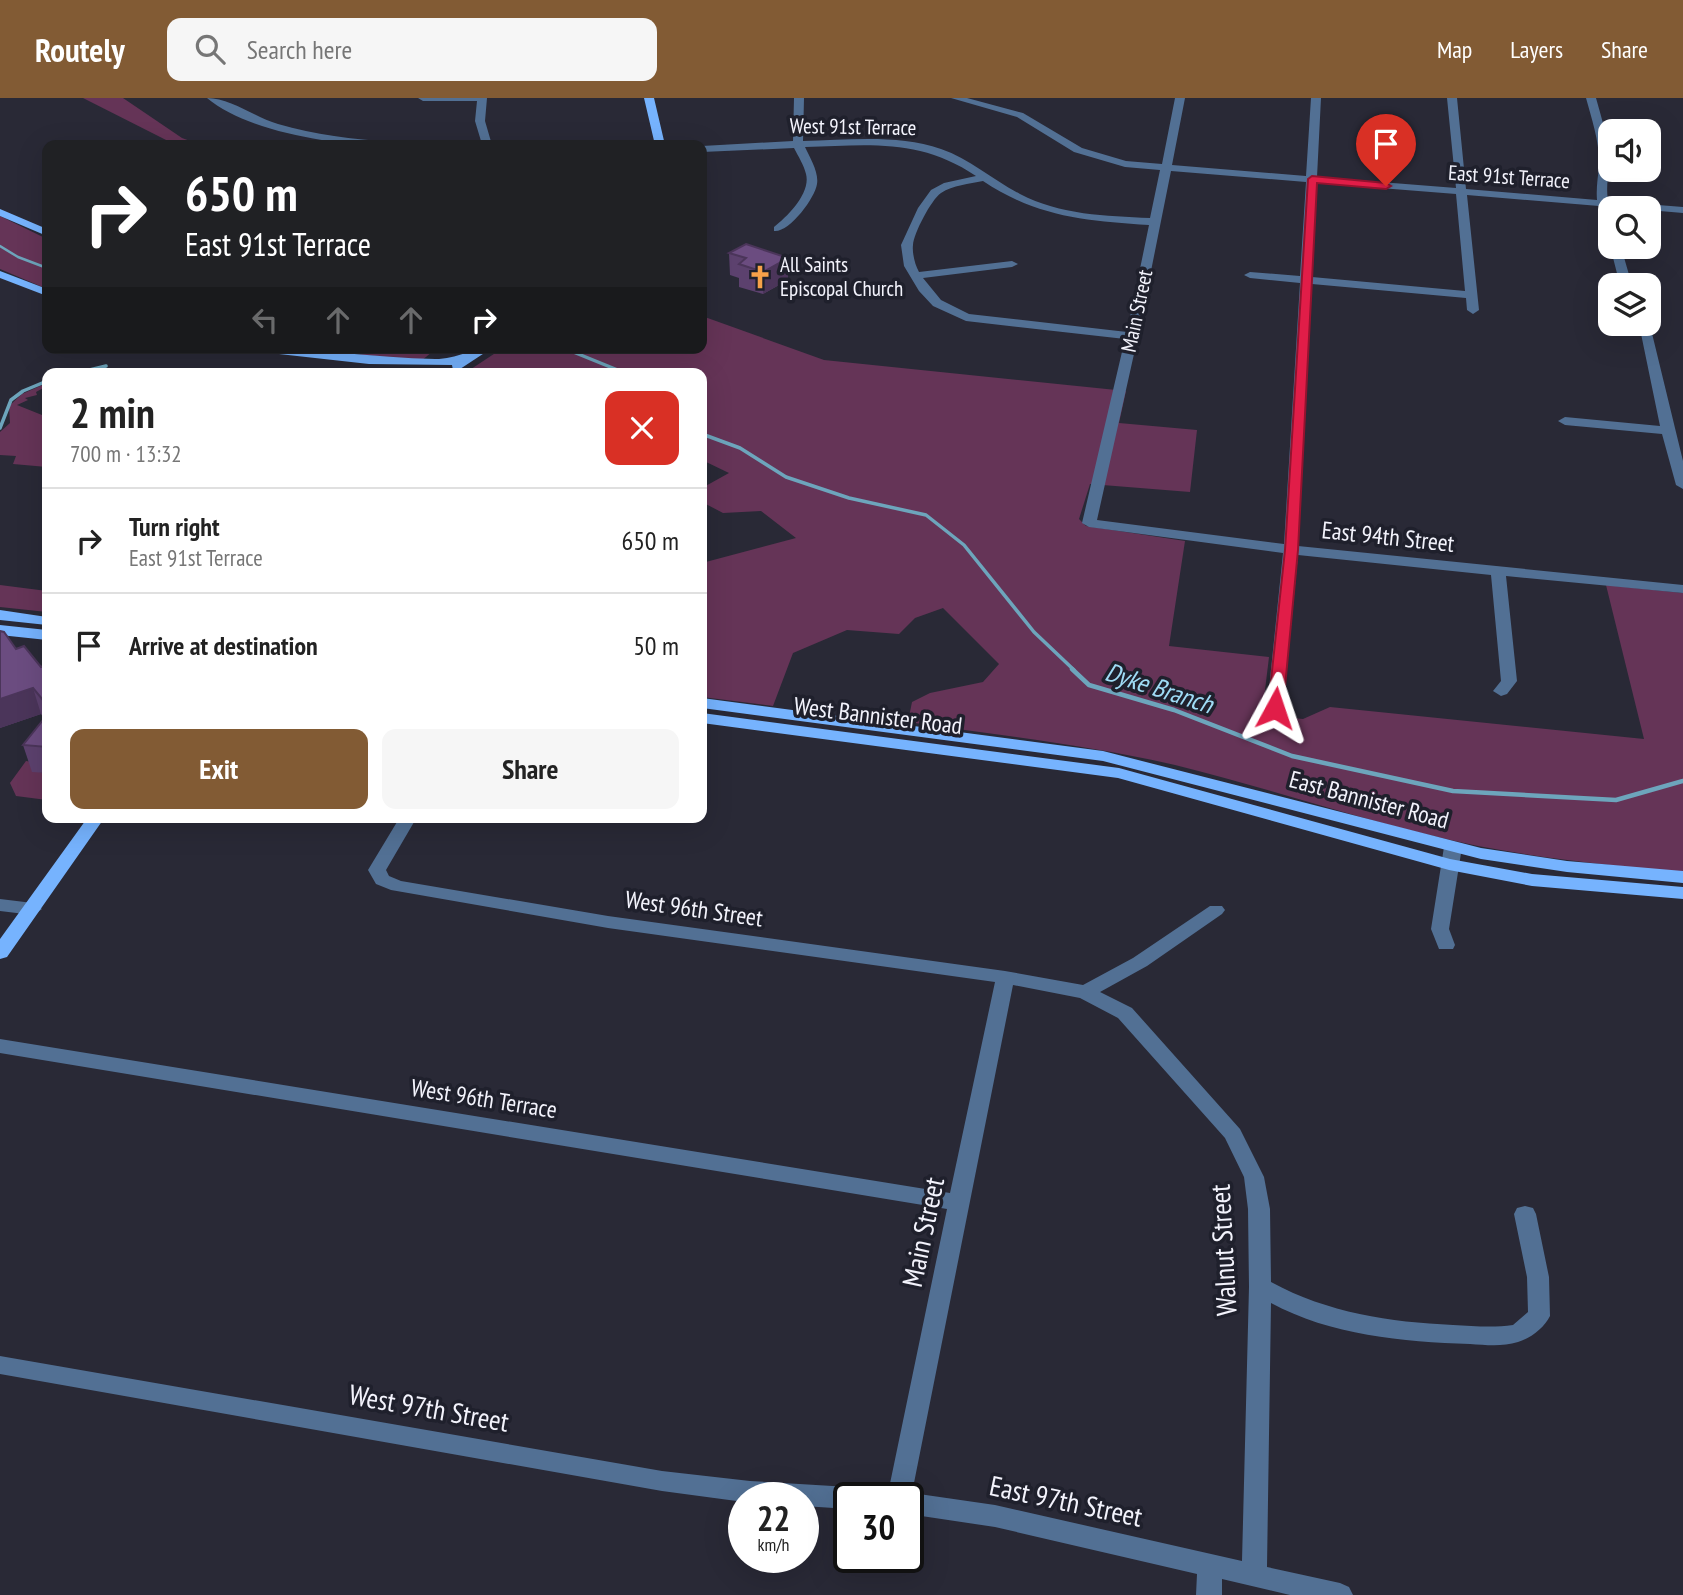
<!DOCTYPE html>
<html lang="en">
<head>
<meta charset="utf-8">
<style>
  :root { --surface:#fff; --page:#f6f6f6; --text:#222; --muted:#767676; --line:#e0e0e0; --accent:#825b34 }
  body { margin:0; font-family:"PT Sans Narrow",sans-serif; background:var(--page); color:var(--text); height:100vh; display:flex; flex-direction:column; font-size:26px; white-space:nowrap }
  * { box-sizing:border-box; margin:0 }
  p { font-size:23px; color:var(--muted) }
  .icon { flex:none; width:38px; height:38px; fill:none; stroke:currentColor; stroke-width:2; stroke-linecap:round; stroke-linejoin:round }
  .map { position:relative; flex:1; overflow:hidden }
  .drawer { position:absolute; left:42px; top:270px; width:665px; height:455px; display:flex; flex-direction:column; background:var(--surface); border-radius:14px; box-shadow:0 7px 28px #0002 }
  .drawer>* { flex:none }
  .hud { position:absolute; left:42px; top:42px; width:665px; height:214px; border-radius:14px; box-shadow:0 7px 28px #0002; background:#202124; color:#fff; overflow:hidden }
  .controls { position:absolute; left:1598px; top:21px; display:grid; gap:14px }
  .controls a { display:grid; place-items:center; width:63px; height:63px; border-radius:14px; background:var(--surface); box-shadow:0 7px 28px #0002; font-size:35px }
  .speed { position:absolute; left:728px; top:1384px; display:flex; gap:14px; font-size:35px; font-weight:700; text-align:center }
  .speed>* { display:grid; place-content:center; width:91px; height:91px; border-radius:50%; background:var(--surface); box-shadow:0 7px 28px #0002; line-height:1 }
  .speed small { font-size:18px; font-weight:400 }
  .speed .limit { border:4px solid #111; border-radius:10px; background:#fff; color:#111 }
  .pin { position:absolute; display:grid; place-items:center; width:60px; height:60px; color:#fff; margin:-72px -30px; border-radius:50% 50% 50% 0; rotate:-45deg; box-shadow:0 0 7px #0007 }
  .pin .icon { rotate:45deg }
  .me { position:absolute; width:77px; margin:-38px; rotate:5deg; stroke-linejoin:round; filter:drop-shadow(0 0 5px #0008) }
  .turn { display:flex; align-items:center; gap:24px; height:147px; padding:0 28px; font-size:32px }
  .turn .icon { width:91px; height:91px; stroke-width:2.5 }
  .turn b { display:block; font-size:49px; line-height:60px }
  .lanes { display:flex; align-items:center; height:66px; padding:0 28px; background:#0003; justify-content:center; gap:35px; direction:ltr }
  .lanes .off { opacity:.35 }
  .round { display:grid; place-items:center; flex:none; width:74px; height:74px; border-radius:14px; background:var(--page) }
  .headline { display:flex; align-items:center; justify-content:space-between; height:119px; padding:0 28px }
  h1 { font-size:42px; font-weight:800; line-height:52px }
  .cta { display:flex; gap:14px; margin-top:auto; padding:14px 28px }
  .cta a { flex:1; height:80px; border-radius:14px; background:var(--accent); color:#fff; font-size:28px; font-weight:800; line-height:80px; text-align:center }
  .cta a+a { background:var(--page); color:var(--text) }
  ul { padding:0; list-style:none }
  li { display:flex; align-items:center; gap:21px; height:105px; padding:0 28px; border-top:2px solid var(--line) }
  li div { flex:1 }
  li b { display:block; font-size:26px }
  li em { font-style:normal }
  header { display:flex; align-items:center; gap:42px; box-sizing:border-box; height:98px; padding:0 35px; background:var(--accent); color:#fff }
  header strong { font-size:33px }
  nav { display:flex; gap:38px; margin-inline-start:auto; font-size:24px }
  .search { width:490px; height:63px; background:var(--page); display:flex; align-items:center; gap:18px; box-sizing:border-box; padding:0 24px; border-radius:14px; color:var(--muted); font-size:26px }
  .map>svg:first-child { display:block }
  .green { fill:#653457 }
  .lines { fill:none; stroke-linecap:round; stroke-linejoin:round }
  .stream-far2 { stroke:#6da5bc; stroke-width:2.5 }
  .stream-far1 { stroke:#6da5bc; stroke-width:3.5 }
  .stream { stroke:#6da5bc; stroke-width:4.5 }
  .minor { fill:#527094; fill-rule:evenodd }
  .major { fill:#76b3fe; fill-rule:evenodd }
  .wall { fill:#5c416e }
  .shaded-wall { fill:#4b355a }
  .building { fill:#6b4c80; stroke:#4b355a; stroke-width:2 }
  .route { fill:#e11d48; stroke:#92132f; stroke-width:2 }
  .labels { text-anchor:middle; stroke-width:7; stroke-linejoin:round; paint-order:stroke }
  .far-street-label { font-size:21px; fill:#f3f3fc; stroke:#1f202c }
  .far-poi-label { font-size:21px; fill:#f3f3fc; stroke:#1f202c; text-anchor:start }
  .street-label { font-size:24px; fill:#f3f3fc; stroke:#1f202c }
  .water-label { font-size:26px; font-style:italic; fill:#9fdbf5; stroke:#1f202c }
  .near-street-label { font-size:28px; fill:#f3f3fc; stroke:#1f202c }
</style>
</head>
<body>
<header>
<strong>Routely</strong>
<div class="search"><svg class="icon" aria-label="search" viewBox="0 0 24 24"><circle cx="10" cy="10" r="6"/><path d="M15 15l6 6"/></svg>Search here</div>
<nav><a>Map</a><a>Layers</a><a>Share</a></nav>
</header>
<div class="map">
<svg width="1683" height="1497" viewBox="0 0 1683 1497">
  <rect width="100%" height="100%" fill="#292936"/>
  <!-- green -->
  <path class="green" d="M83,0H123L182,40L201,47H168L172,45Z
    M0,118L47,141V191L0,171Z
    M702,218L824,262L1126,293L1119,325L1197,332L1190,394L1090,386L1079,421L1086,428L1185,443L1169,548L1269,559L1262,617L1303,621L1330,609L1644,641L1606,487L1683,495V774C1614,768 1546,761 1478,748C1375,727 1277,692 1175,667C1087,647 998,637 908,624L912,604L930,595L983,584L999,566L943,510L915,520L899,536L847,532L793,555L773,608L702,599V465L796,440L761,413L723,415L702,404V390L729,375L702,362V275H465L503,250H702Z
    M300,250H437L421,263Z
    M47,285V288L36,294L37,297L25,300L28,302L17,307L47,319V369L13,366L16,358L0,357V334L10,325L9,308L22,296Z
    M0,487L47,493V514L0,509Z
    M26,663L39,665L32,673L47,675V702L16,698L10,685Z"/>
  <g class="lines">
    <!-- stream-far2 -->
    <path class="stream-far2" d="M0,148L18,159L47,170
      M563,250L574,252"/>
    <!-- stream-far1 -->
    <path class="stream-far1" d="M566,251L625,275
      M77,275L106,268
      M0,330L11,302L23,293L47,283
      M702,336L740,350L786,379L849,400L926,417L964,447L1034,534L1074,572"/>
    <!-- stream -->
    <path class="stream" d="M1072,571L1089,587L1174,612L1292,658L1453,693L1616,702L1683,683"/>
    <!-- minor -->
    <path class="minor" d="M207,0C230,0 255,19 278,26C315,37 353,41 391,44L396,47C344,49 248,35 207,0Z
      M418,0H487L485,23L492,47H461L481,43L475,23L477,3H423Z
      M794,0H804L803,43C848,42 898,36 941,51C970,61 993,82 1020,96C1060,117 1106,118 1150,120L1160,72L1125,69L1074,54L1017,19L951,0H967L1023,15L1082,50L1126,63L1162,66L1175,0H1185L1172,67L1306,78L1311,0H1321L1317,79L1456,90L1447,0H1457L1466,91L1597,102C1596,89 1598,80 1599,68C1600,45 1592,22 1586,0H1596C1602,22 1610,45 1609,68C1608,80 1606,90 1608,103L1683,109V115L1648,112V110L1610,109V132L1604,129L1599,108L1467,97L1479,212L1473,216L1467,212L1466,200L1312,186L1298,448L1683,487V495L1506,478L1517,583L1507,596L1501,598L1493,593L1501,583L1491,477L1298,457L1283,610L1275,615L1269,613L1267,610L1283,455L1089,429L1082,425L1125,241L966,223L933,208L919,193L904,168L901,147L918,110L931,92L944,85L976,78C920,40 869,47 805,49C810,60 819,74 817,86C815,100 789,135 774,133V129C788,118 811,95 806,76C804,67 798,58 794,50L702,54V48L793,43ZM1171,73L1306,84L1300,178L1250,174L1244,177L1250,180L1300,185L1284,446L1097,422L1138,238ZM983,83C1037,119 1086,123 1149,127L1127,234L969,216L941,202L923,180L1012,169L1018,166L1012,163L919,174C915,167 912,155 913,147C914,135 931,102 941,95C953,87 969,86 983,83ZM1317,85L1456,96L1465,193L1312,179Z
      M1610,148L1621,149L1632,187H1620Z
      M1649,223L1683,363V391L1676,387L1662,336L1565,327L1558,323L1565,319L1660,328L1639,226Z
      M400,719H417L386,772L389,778L401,783L608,818L1005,873L1083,887L1133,860L1210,808H1222L1225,812L1222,816L1147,868L1100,894L1132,910L1240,1031L1264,1079L1270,1111L1271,1184C1328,1215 1390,1224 1453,1227C1473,1228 1493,1230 1513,1227L1528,1214L1527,1179L1514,1116L1517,1110L1525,1108L1533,1110L1536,1116L1549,1179L1550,1218C1544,1230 1531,1240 1518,1244C1502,1249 1486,1247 1470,1246C1403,1244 1330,1237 1271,1205L1267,1469L1340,1485L1349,1489L1353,1497H1290L1222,1481V1497H1196L1197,1476L995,1429L908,1416V1400H887L947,1111L0,955V941L950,1095L995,884L608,830L391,792L376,786L368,772ZM1013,887L1080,900L1118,920L1225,1040L1244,1079L1248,1111L1249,1189L1242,1463L995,1407L912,1395Z
      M1453,743L1462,749L1449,831L1455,847L1453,851H1439L1431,831L1444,749Z
      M0,801L33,805L42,811L33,817L0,813Z
      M0,1258L662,1373L750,1383L849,1389L858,1392L861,1400H849V1411L803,1408V1400H744V1404L662,1393L0,1276Z"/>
    <!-- major -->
    <path class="major" d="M644,0H654L665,47H655Z
      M0,111L47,131V138L0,118Z
      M0,173L47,191V198L0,180Z
      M255,250C315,250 374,260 435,261C458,261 471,250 492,250L457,273L453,272L452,267L369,266L261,254Z
      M0,512L47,519V527L0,522Z
      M0,527L47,532V542L0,537Z
      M702,600L1103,653L1481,750L1567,763L1683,773V785L1567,774L1481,761L1103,663L702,610Z
      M702,615L1119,670L1450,761L1532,776L1683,789V801L1532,788L1449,772L1118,680L702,625Z
      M88,719H105L7,859L0,861V841Z"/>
  </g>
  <!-- wall -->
  <path class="wall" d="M729,155L788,160V182L763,196L739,189V180L730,177Z
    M0,533L16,551L41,569L47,567V675L32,674L23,647L44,621L41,616L0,630Z"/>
  <!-- shaded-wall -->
  <path class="shaded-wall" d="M788,160V182L763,196V174Z
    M33,590L41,616L0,630V601Z"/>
  <!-- building -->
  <path class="building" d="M746,146L788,160L763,174L739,166L746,160L729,155Z
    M0,533L4,534L16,551L24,548L41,569L47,567V607L33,590L0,601Z
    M47,617V649L23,647Z"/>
  <!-- route -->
  <path class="route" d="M1312,78L1386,85L1391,88L1386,91L1317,85L1298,452L1283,610L1275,615L1268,610L1285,452L1308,81Z"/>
  <!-- icons -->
  <defs>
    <g id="church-bare" transform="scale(1.89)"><path d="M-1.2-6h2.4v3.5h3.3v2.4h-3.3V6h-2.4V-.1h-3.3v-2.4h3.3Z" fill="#f7a149" stroke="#1f202c" stroke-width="2.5" paint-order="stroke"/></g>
  </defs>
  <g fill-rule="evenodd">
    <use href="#church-bare" x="760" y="179"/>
  </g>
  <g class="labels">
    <!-- far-street labels -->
    <g class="far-street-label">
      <text transform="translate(853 29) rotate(1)" y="7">West 91st Terrace</text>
      <text transform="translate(1509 79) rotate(4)" y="7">East 91st Terrace</text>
      <text transform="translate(1137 213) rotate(-78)" y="7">Main Street</text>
    </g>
    <!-- far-poi labels -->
    <g class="far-poi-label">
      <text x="780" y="174">All Saints<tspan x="780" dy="24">Episcopal Church</tspan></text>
    </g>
    <!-- street labels -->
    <g class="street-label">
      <text transform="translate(1388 439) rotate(6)" y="8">East 94th Street</text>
      <text transform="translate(878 618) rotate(7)" y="8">West Bannister Road</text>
      <text transform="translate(1369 702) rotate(15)" y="8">East Bannister Road</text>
      <text transform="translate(694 811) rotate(8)" y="8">West 96th Street</text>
      <text transform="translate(484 1001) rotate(9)" y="8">West 96th Terrace</text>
    </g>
    <!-- water labels -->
    <g class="water-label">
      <text transform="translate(1159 590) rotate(18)" y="9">Dyke Branch</text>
    </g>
    <!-- near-street labels -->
    <g class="near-street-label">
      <text transform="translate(923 1134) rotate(-78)" y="10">Main Street</text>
      <text transform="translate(1223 1152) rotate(-93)" y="10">Walnut Street</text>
      <text transform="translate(429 1310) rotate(10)" y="10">West 97th Street</text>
      <text transform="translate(1066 1403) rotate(12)" y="10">East 97th Street</text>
    </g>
  </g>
</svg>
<div class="controls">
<a><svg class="icon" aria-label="sound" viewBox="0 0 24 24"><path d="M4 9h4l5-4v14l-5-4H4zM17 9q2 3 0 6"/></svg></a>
<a><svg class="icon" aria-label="search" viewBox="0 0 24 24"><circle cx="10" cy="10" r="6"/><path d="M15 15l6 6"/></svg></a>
<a><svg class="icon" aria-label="layers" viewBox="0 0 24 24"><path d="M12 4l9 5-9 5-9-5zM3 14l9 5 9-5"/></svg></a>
</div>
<div class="speed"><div>22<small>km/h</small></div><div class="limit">30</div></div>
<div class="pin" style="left:1386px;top:88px;background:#d93025"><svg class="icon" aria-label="arrive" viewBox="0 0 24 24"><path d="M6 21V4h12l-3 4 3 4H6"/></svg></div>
<svg class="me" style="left:1275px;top:610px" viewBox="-20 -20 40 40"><path d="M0-17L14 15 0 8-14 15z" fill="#e11d48" stroke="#fff" stroke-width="4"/></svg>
<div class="hud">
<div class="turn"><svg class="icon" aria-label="right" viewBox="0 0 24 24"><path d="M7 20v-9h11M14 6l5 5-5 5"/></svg><div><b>650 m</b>East 91st Terrace</div></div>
<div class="lanes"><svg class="icon off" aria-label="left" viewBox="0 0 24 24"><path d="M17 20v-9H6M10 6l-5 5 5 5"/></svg><svg class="icon off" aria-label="ahead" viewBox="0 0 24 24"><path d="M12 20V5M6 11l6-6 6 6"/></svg><svg class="icon off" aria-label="ahead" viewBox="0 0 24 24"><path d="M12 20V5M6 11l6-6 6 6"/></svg><svg class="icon" aria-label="right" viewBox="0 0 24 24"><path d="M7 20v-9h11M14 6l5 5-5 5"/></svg></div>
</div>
<section class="drawer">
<div class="headline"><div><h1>2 min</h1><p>700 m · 13:32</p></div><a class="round" style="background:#d93025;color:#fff"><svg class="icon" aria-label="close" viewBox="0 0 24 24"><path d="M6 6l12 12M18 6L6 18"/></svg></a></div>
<ul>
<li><svg class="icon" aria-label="right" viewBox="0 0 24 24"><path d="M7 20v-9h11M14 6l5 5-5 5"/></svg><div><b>Turn right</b><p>East 91st Terrace</p></div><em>650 m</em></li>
<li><svg class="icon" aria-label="arrive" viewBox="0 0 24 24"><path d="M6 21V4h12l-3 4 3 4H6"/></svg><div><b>Arrive at destination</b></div><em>50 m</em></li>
</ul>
<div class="cta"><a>Exit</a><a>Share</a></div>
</section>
</div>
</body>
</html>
